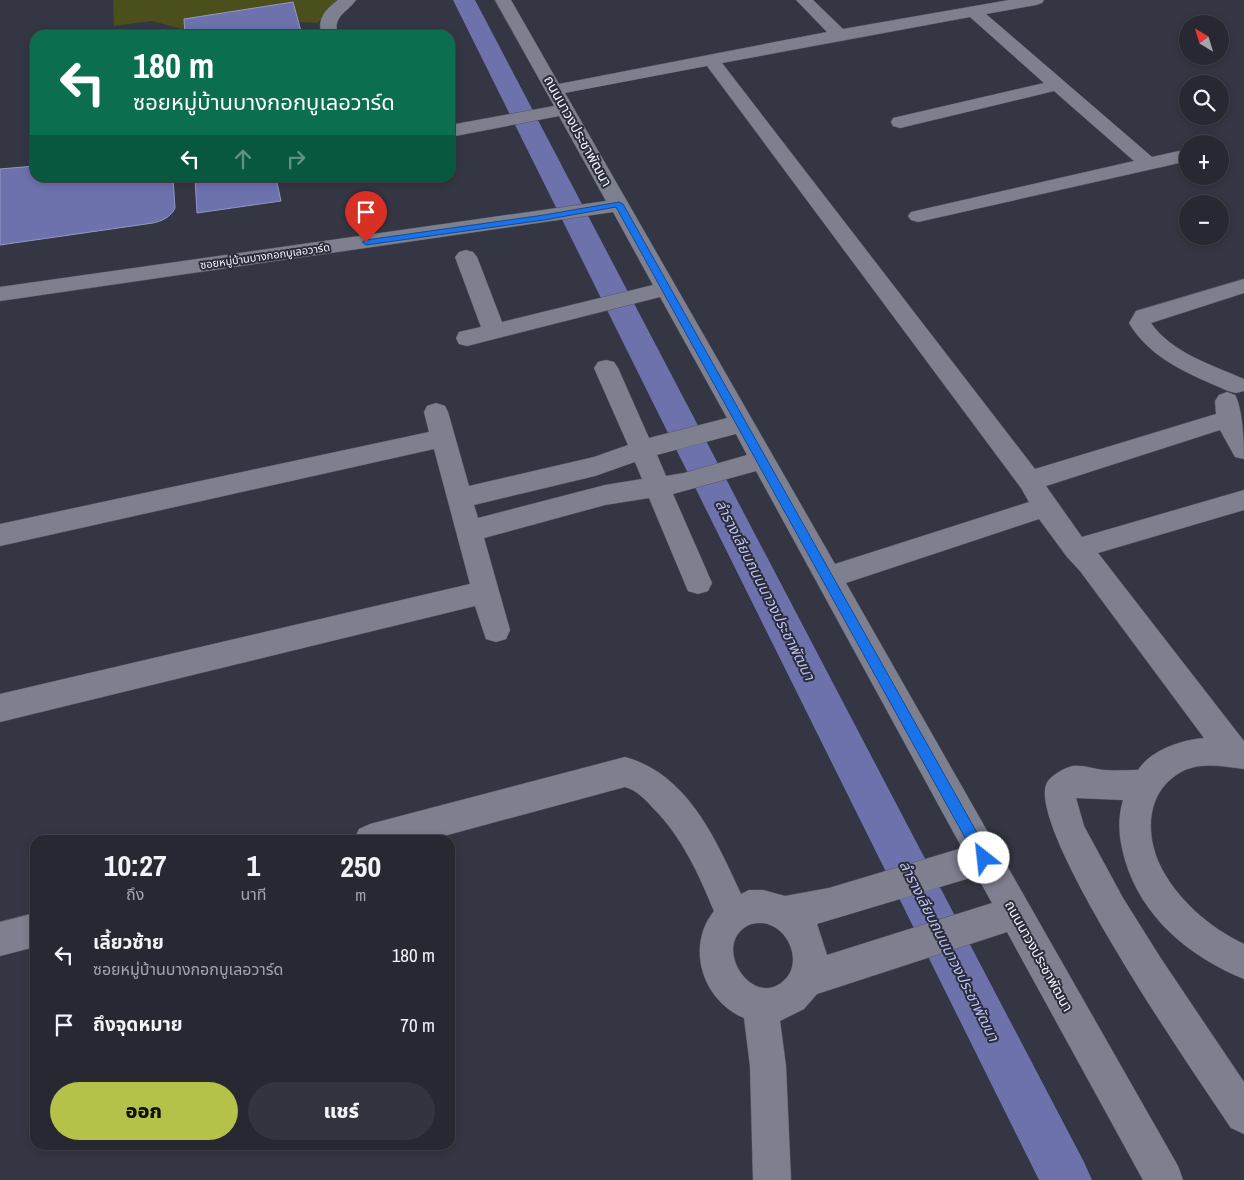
<!DOCTYPE html>
<html lang="th">
<head>
<meta charset="utf-8">
<style>
  :root { --surface:#272832; --page:#33343e; --text:#f1f3f6; --muted:#a4a6ac; --line:#43444d; --accent:#b5c249 }
  body { margin:0; font-family:"Archivo Narrow","Noto Sans Thai",sans-serif; background:var(--page); color:var(--text); height:100vh; display:flex; flex-direction:column; font-size:19px; white-space:nowrap }
  * { box-sizing:border-box; margin:0 }
  p { font-size:16px; color:var(--muted) }
  .icon { flex:none; width:28px; height:28px; fill:none; stroke:currentColor; stroke-width:2; stroke-linecap:round; stroke-linejoin:round }
  .map { position:relative; flex:1; overflow:hidden }
  .panel { position:absolute; left:30px; top:835px; width:425px; height:315px; display:flex; flex-direction:column; background:var(--surface); border-radius:15px; box-shadow:0 2px 8px #0003,0 0 0 1px var(--line) }
  .panel>* { flex:none }
  .guide { position:absolute; left:30px; top:30px; width:425px; height:152px; border-radius:15px; box-shadow:0 2px 8px #0003,0 0 0 1px var(--line); background:#0b6e4f; color:#fff; overflow:hidden }
  .needle { width:32px; rotate:322deg }
  .tools { position:absolute; left:1179px; top:15px; display:grid; gap:10px }
  .tools a { display:grid; place-items:center; width:50px; height:50px; border-radius:50%; background:var(--surface); box-shadow:0 2px 8px #0003,0 0 0 1px var(--line); font-size:25px }
  .pin { position:absolute; display:grid; place-items:center; width:42px; height:42px; color:#fff; margin:-51px -21px; border-radius:50% 50% 50% 0; rotate:-45deg; box-shadow:0 0 5px #0007 }
  .pin .icon { rotate:45deg }
  .me { position:absolute; width:55px; margin:-28px; rotate:331deg; stroke-linejoin:round; filter:drop-shadow(0 0 4px #0008) }
  .turn { display:flex; align-items:center; gap:18px; height:105px; padding:0 20px; font-size:22px }
  .turn .icon { width:65px; height:65px; stroke-width:2.5 }
  .turn b { display:block; font-size:35px; line-height:42px }
  .lanes { display:flex; align-items:center; height:48px; padding:0 20px; background:#0003; justify-content:center; gap:25px; direction:ltr }
  .lanes .off { opacity:.35 }
  .eta { display:flex; justify-content:space-evenly; align-items:center; height:85px; text-align:center }
  .eta b { font-size:30px; font-weight:800; line-height:35px }
  .action { display:flex; gap:10px; margin-top:auto; padding:10px 20px }
  .action a { flex:1; height:58px; border-radius:30px; background:var(--accent); color:#111; font-size:20px; font-weight:800; line-height:58px; text-align:center }
  .action a+a { background:var(--page); color:var(--text) }
  ul { padding:0; list-style:none }
  li { display:flex; align-items:center; gap:15px; height:70px; padding:0 20px }
  li div { flex:1 }
  li b { display:block; font-size:19px }
  li em { font-style:normal }
  .map>svg:first-child { display:block }
  .green { fill:#4a4f1b }
  .water { fill:#6d71ac; stroke:#9598c4 }
  .lines { fill:none; stroke-linecap:round; stroke-linejoin:round }
  .canal { fill:#6d71ac; fill-rule:evenodd }
  .minor-casing { stroke:#545561; stroke-width:1 }
  .minor { fill:#7e8090; fill-rule:evenodd }
  .route { fill:#1a73e8; stroke:#114b97 }
  .labels { text-anchor:middle; stroke-width:4; stroke-linejoin:round; paint-order:stroke }
  .far-street-label { font-size:11px; fill:#f2f3fc; stroke:#2a2c39 }
  .street-label { font-size:14px; fill:#f2f3fc; stroke:#2a2c39 }
  .water-label { font-size:15px; font-style:italic; fill:#bcc2f5; stroke:#2a2c39 }
</style>
</head>
<body>
<div class="map">
<svg width="1244" height="1180" viewBox="0 0 1244 1180">
  <rect width="100%" height="100%" fill="#343643"/>
  <!-- green -->
  <path class="green" d="M113,0H337L318,23L298,22L185,30L152,21L114,26Z"/>
  <!-- water -->
  <path class="water" d="M293,2L302,35H185L184,19Z
    M35,166V178H173L175,208C171,217 162,221 153,223L0,245V169Z
    M195,178H276L281,201L197,213Z"/>
  <g class="lines">
    <!-- canal -->
    <path class="canal" d="M453,0H475L1084,1162L1092,1180H1039Z"/>
    <!-- minor casing -->
    <g class="minor-casing">
      <path id="minor" d="M338,0H356C347,13 332,16 338,35H322C316,19 326,9 338,0Z
        M495,0H511L559,84L827,32L796,0H813L843,29L1009,0H1044L1042,3L1036,5L986,14L1152,157L1188,149V161L918,222L911,220L908,216L911,212L1134,161L1054,91L900,128L893,126L891,122L893,118L1044,83L970,17L722,63L1035,469L1216,414L1215,401L1219,395L1227,392L1235,395C1243,409 1244,443 1244,459L1235,457L1220,430L1046,486L1082,537L1244,490V510L1098,553L1244,741V769C1226,767 1208,763 1191,768C1183,770 1177,774 1171,779C1146,800 1147,836 1159,863C1175,898 1210,928 1244,944V979C1190,957 1142,918 1125,860C1119,839 1117,821 1123,800L1076,798L1084,826L1123,898L1160,957L1244,1082V1134L1231,1128C1201,1083 1019,821 1048,781C1052,775 1066,767 1073,766C1083,765 1094,769 1104,770C1115,771 1126,770 1138,770C1151,750 1181,740 1204,738L1080,571L1067,557L1039,519L846,583L1178,1166L1183,1180H1143L1007,932L817,994L804,1009L780,1021L786,1066L791,1180H753L750,1066L744,1018C703,1001 685,947 714,911C698,873 682,837 653,808C645,799 636,790 625,787L429,840H354L359,829L370,824L625,757C688,774 716,840 741,894L749,890H763L785,896L829,888L962,848L756,471L673,494L712,583L708,591L698,594L688,591L649,498L605,505L484,538L510,630L506,639L496,642L486,639L475,606L0,722V694L470,584L434,449L0,546V524L429,432L424,412L427,406L436,403L445,406L448,412L469,486L594,457L628,445L594,368L598,362L606,360L614,362L618,368L649,438L727,418L660,297L467,346L459,344L456,338L459,332L481,327L455,257L459,252L466,250L473,252L477,257L502,322L653,285L613,212L0,301V287L606,201L559,116L450,137V125L554,106ZM707,66L1021,488L1029,502L835,564L565,93ZM736,434L747,455L684,473L666,476L657,455ZM635,462L642,479L605,485L478,518L474,505L595,476ZM977,876L992,903L827,955L817,924ZM751,924C757,923 765,922 770,925C789,932 800,959 788,976C756,1017 706,943 751,924Z
        M1244,279V293L1151,323C1172,353 1212,365 1244,379V391L1236,393L1228,391C1190,374 1151,360 1129,323L1136,311Z
        M35,913V947L0,956V922Z"/>
    </g>
    <!-- minor -->
    <use href="#minor" class="minor"/>
  </g>
  <!-- route -->
  <path class="route" d="M619,202L623,204L989,854L991,858L989,863L984,865L979,863L616,207L544,220L366,245L362,242L366,240L544,215Z"/>
  <g class="labels">
    <!-- far-street labels -->
    <g class="far-street-label">
      <text transform="translate(265 256) rotate(-8)" y="4">ซอยหมู่บ้านบางกอกบูเลอวาร์ด</text>
    </g>
    <!-- street labels -->
    <g class="street-label">
      <text transform="translate(578 131) rotate(61)" y="5">ถนนนาวงประชาพัฒนา</text>
      <text transform="translate(1039 956) rotate(61)" y="5">ถนนนาวงประชาพัฒนา</text>
    </g>
    <!-- water labels -->
    <g class="water-label">
      <text transform="translate(765 590) rotate(63)" y="5">ลำรางเลียบถนนนาวงประชาพัฒนา</text>
      <text transform="translate(949 951) rotate(63)" y="5">ลำรางเลียบถนนนาวงประชาพัฒนา</text>
    </g>
  </g>
</svg>
<div class="tools">
<a><svg class="needle" viewBox="-14 -14 28 28"><path d="M0-13l5 13h-10z" fill="#e53935"/><path d="M0 13l5-13h-10z" fill="#a4a6ac"/></svg></a>
<a><svg class="icon" aria-label="search" viewBox="0 0 24 24"><circle cx="10" cy="10" r="6"/><path d="M15 15l6 6"/></svg></a>
<a>+</a>
<a>−</a>
</div>
<div class="pin" style="left:366px;top:242px;background:#d93025"><svg class="icon" aria-label="arrive" viewBox="0 0 24 24"><path d="M6 21V4h12l-3 4 3 4H6"/></svg></div>
<svg class="me" style="left:984px;top:858px" viewBox="-20 -20 40 40"><circle r="19" fill="#fff"/><path d="M0-13L10 11 0 6-10 11z" fill="#1a73e8"/></svg>
<div class="guide">
<div class="turn"><svg class="icon" aria-label="left" viewBox="0 0 24 24"><path d="M17 20v-9H6M10 6l-5 5 5 5"/></svg><div><b>180 m</b>ซอยหมู่บ้านบางกอกบูเลอวาร์ด</div></div>
<div class="lanes"><svg class="icon" aria-label="left" viewBox="0 0 24 24"><path d="M17 20v-9H6M10 6l-5 5 5 5"/></svg><svg class="icon off" aria-label="ahead" viewBox="0 0 24 24"><path d="M12 20V5M6 11l6-6 6 6"/></svg><svg class="icon off" aria-label="right" viewBox="0 0 24 24"><path d="M7 20v-9h11M14 6l5 5-5 5"/></svg></div>
</div>
<section class="panel">
<div class="eta">
<div><b>10:27</b><p>ถึง</p></div>
<div><b>1</b><p>นาที</p></div>
<div><b>250</b><p>m</p></div>
</div>
<ul>
<li><svg class="icon" aria-label="left" viewBox="0 0 24 24"><path d="M17 20v-9H6M10 6l-5 5 5 5"/></svg><div><b>เลี้ยวซ้าย</b><p>ซอยหมู่บ้านบางกอกบูเลอวาร์ด</p></div><em>180 m</em></li>
<li><svg class="icon" aria-label="arrive" viewBox="0 0 24 24"><path d="M6 21V4h12l-3 4 3 4H6"/></svg><div><b>ถึงจุดหมาย</b></div><em>70 m</em></li>
</ul>
<div class="action"><a>ออก</a><a>แชร์</a></div>
</section>
</div>
</body>
</html>
